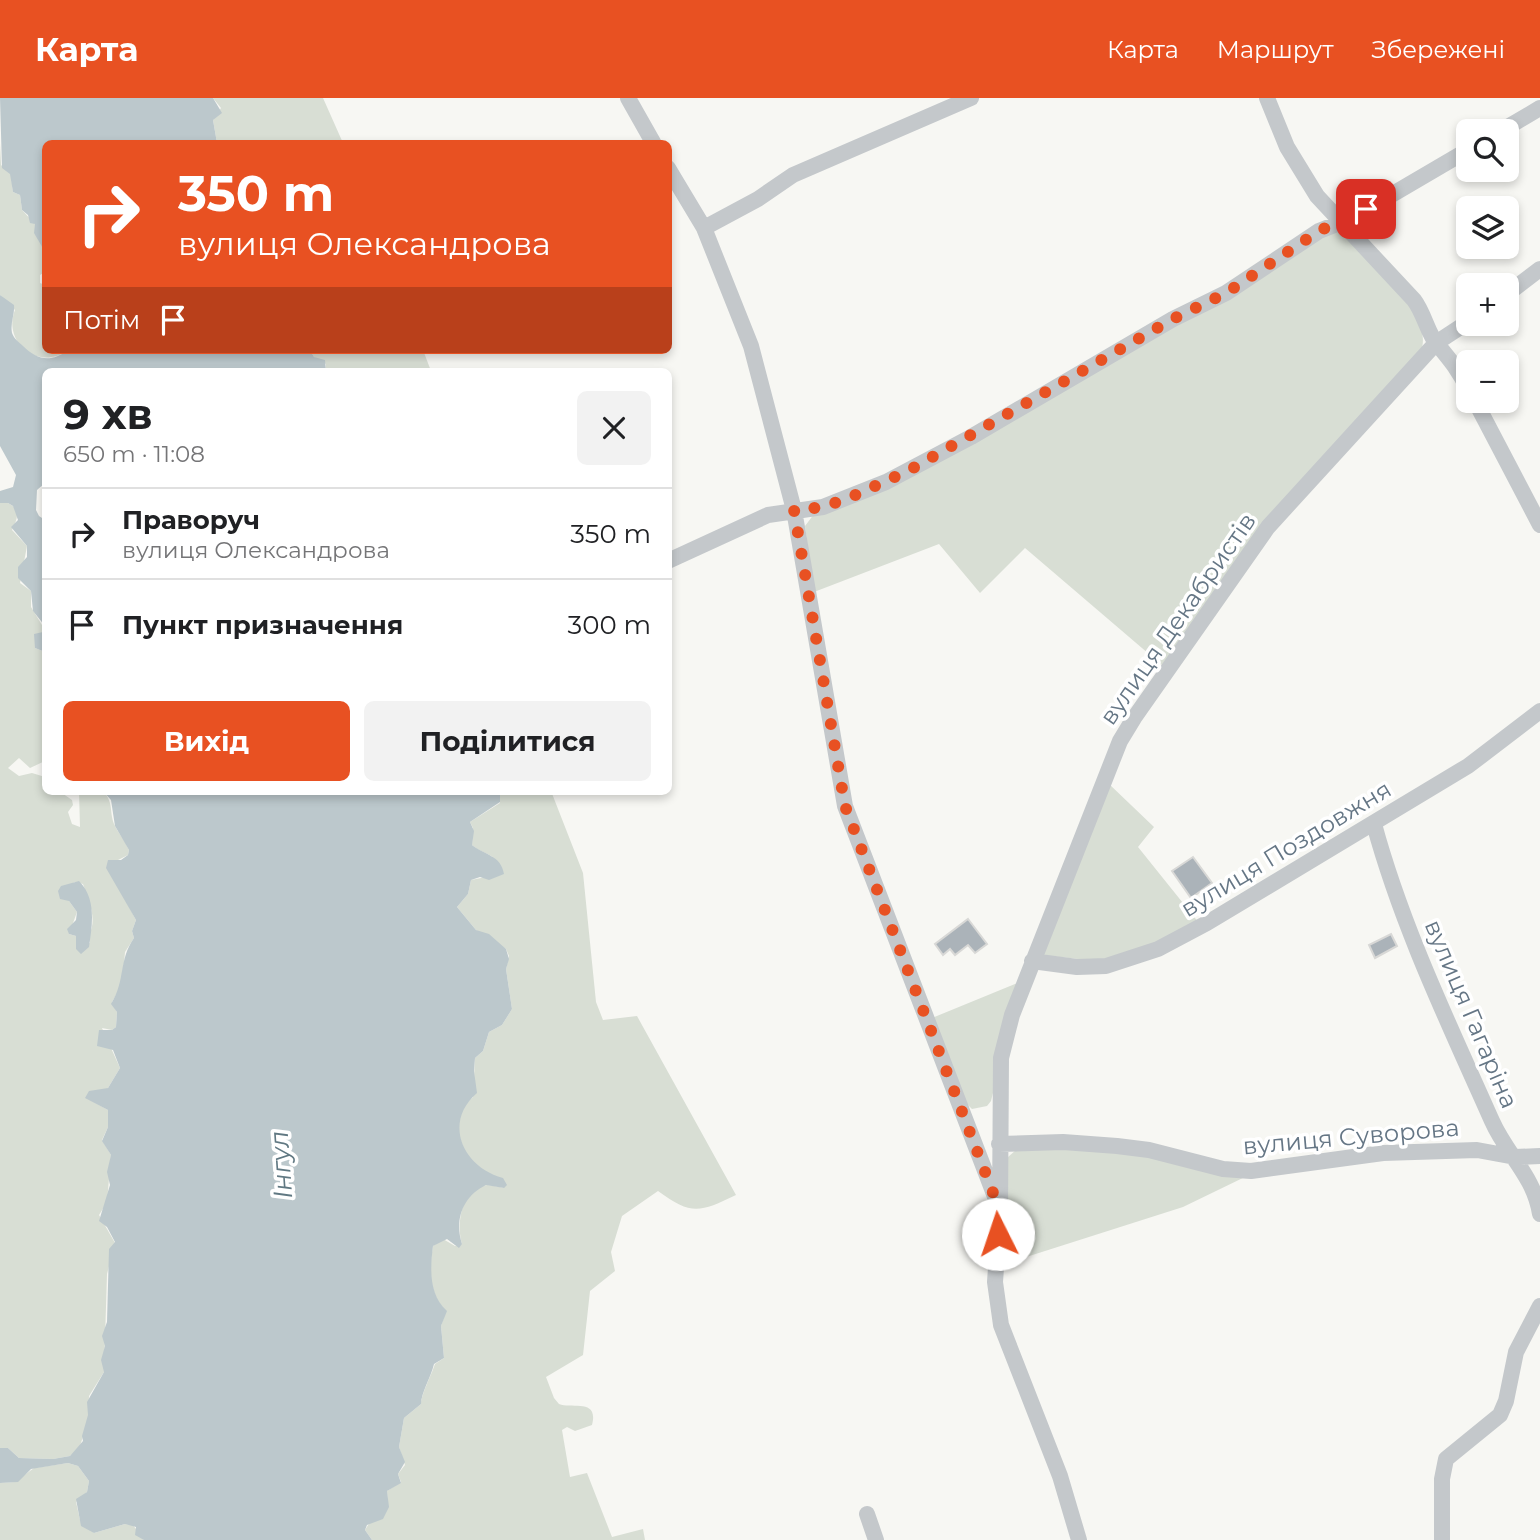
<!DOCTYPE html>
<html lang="uk">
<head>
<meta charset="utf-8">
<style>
  :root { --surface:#fff; --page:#f2f2f2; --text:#202124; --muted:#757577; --line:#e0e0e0; --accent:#e85122 }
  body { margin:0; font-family:Montserrat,sans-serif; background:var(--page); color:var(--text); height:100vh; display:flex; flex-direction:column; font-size:26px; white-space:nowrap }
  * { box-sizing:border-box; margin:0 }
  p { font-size:23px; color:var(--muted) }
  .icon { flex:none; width:38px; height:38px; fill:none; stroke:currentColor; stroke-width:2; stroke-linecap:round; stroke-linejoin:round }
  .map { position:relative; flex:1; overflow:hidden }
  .panel { position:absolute; left:42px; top:270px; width:630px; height:427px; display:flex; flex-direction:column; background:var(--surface); border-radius:10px; box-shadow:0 4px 10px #0003 }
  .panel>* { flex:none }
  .top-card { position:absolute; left:42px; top:42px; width:630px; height:214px; border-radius:10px; box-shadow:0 4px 10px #0003; background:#e85122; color:#fff; overflow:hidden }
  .fabs { position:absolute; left:1456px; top:21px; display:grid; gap:14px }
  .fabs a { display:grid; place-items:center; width:63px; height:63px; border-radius:10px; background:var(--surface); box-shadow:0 4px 10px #0003; font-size:35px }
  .pin { position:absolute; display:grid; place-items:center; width:60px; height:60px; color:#fff; margin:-30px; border-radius:14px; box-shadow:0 4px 10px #0006 }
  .me { position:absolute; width:77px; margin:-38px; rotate:356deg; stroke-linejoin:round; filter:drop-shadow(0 0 5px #0008) }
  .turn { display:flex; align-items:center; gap:24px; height:147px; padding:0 21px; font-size:32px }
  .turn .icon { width:91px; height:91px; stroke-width:2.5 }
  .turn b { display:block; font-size:49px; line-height:60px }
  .then { display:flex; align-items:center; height:66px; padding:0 21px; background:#0003; gap:14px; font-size:26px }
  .round { display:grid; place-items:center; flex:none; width:74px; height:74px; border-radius:10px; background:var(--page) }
  .summary { display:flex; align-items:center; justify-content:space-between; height:119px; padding:0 21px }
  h1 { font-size:42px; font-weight:700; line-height:52px }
  .action { display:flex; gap:14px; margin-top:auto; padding:14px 21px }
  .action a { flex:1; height:80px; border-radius:10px; background:var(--accent); color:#fff; font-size:28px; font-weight:700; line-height:80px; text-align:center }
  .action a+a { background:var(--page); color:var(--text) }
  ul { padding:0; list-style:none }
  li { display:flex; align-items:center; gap:21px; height:91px; padding:0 21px; border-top:2px solid var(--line) }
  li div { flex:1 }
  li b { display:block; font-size:26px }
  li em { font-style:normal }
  header { display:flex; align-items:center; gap:42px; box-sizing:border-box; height:98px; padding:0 35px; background:var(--accent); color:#fff }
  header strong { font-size:33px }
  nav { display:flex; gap:38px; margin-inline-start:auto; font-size:24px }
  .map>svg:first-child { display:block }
  .green { fill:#d8ded4; fill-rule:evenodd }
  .water { fill:#bcc8cc }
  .building { fill:#abb3b9; stroke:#d8d8d6; stroke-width:2 }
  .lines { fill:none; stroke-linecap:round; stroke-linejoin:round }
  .minor { stroke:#c4c8cb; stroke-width:16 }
  .route { stroke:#e85122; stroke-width:12; stroke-dasharray:0 21.6 }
  .labels { text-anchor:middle; stroke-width:7; stroke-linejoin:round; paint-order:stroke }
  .street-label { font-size:24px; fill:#657685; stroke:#fff }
  .water-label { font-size:26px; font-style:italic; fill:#607882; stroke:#fff }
</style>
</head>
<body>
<header>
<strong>Карта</strong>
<nav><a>Карта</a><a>Маршрут</a><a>Збережені</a></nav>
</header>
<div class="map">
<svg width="1540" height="1442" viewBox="0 0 1540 1442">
  <rect width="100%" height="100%" fill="#f7f7f3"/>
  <!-- green -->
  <path class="green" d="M213,0H323L343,45H217L213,22L221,10Z
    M0,45L1,67L11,76L13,94L20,97L22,112L35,126V135L45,154V174L40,177V185L45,187L46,252H68C38,274 2,244 15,212L0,197Z
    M1340,133C1369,161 1435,210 1421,254L1163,568L1025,450L980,495L939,446L814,494L805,428L814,416L852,403L1321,136Z
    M310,252H423L431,273H326V266L314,259Z
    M0,405H8C22,412 17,421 12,432L27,448L20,485L31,493V509L45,532L35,550L45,554V618L42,626L45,634V663L30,670L19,660L8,670L19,678L32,675L45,679L46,693H59L72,702L73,707L68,714L72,726L80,729L79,693H103C114,705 109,712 114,726C118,735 125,742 129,752L128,757L118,762L110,773L136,822L132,833L134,840L125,854L122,887L112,904L117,914L116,929L112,932L102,930L120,970L108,990L92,1003L108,1012V1029L102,1042L111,1057L107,1104L99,1117L115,1145L107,1176L104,1274L89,1298L88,1323L79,1351L70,1358L53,1361L19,1360L8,1350H0ZM75,784L83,786C88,802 98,820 89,837L90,845L76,847V838L69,836L77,814L69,803L66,789Z
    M1108,685L1154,729L1138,749L1199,825L1156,847L1106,864L1041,857Z
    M500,693H551L583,775L596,904L603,922L637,918L736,1097C699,1115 691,1117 658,1093L622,1118L611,1154L615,1173L590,1193L583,1257L546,1279L554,1300L559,1306C572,1311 599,1300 592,1327L575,1333L567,1329L562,1332L570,1379L587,1375L612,1439L643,1431L645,1442H372L365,1432L370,1424C389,1422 388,1409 387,1393L401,1384L398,1376L405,1367L399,1349L404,1320L421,1306C421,1297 431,1278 435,1266L444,1260L441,1228L446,1213C429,1197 429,1171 433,1148L443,1141L455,1148L462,1146C456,1127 461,1090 487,1087C492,1087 499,1089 504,1090L498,1079C472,1077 449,1035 462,1011C464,1007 470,1002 473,999L475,960L483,953L489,934L502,927L512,911L506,871L509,858L506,851L476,832L457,809L468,796L471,782L501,776C497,753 486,759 472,747L473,730L470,724L500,705Z
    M1020,884L991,1003L987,1008L972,1011L967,1006L932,920Z
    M1118,1051L1249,1077L1183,1109L1001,1167L1008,1059L1016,1052Z
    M68,1365L78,1368L89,1383L87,1394L76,1404L80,1422L94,1435L125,1426L133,1427L144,1442H0V1385L15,1384L34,1370Z"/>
  <!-- water -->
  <path class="water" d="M0,0H213L222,15L213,22L217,45L46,46L45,154L34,135L35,126L30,125L28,117L22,112L20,97L13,94L10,76L2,70Z
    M0,197L14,207C15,216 10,225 12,235C14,241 19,244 23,248C37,262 51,265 68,252H310L314,259L325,262L326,273H46L45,385L37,392L36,412L39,418L45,422V554L35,550L34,536L43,534L45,528L33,513L31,493L18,480V469L27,459V448L11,429L18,422L13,408L8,405H0V393L13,389L16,377L0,348Z
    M103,693L500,695V704L470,724L474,733L472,747C484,757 501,757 504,776L489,782L480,779L471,782L468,796L457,809L476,832L489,836L506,851L509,861L506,871L512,911L502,927L489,934L483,953L475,960L474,973L477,995C443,1024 462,1069 503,1080L507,1087L504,1090L486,1087C463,1098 454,1122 462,1146L459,1150L447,1141L433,1148C430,1171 429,1197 447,1213L441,1228L444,1260L434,1266C431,1279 421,1295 421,1306L404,1320L399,1349L405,1364L398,1376L401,1385L387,1393L389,1409L383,1421L367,1427L365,1432L372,1442H144L135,1437L136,1429L125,1426L94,1435L81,1428L76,1401L87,1394L89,1383L78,1368L68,1365L31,1371L18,1384L0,1385V1350H8L19,1360L53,1361L70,1358L83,1343L82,1338L88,1317L87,1304L104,1274L101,1262L105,1248L102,1238L107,1224L109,1151L115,1144L107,1129L99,1123L110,1087L107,1074L111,1057L102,1043L108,1029V1012L85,1000L89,993L108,990L120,970L113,952L97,948L99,932H112L116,929L117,914L111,906C126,882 118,863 134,840L132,833L136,822L106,770L108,762H121L128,757L129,752L115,728L111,702Z
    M79,783C97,801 92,828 89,849L81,856L76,851V838L69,836L67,831L76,822L77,814L69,803L60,801L58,793L61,788Z"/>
  <!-- building -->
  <path class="building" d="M1193,759L1212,785L1191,800L1172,773Z
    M968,821L987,846L975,855L968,847L955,857L950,851L943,857L935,846Z
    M1391,836L1397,848L1375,860L1369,847Z"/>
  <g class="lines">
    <!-- minor -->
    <path class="minor" d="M628,0L654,46
      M1267,0L1287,49L1317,98L1414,202C1424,215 1428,236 1437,246C1451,263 1458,271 1468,291
      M1501,33L1540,10
      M668,70L704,130L751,248L794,412L845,708L997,1104
      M704,130L758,101L793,77L971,0
      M1507,196L1540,171
      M1475,303L1540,427
      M668,463L768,417L823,409L886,384L971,339L1173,221L1226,195L1319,133L1352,120L1468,52
      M1374,726C1402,829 1449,926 1492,1023C1507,1057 1534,1078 1540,1116
      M1032,863L1077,869L1106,868L1158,851L1207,825L1468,668L1540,613
      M999,1046L1063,1044L1117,1048L1149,1052L1223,1071L1251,1073L1383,1055L1477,1052L1515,1059L1540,1058
      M867,1416L876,1442
      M1079,1442L1060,1378L1001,1227L995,1184L1000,1113L1001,960L1012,917L1120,643L1134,620L1268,429L1436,245L1468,224
      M1442,1442V1381L1446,1361L1500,1317L1506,1303L1516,1254L1540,1208"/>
  </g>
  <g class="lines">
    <!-- route -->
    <path class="route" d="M998,1136L1000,1113L845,708L794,412L823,409L849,400L908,373L1173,221L1226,195L1319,133L1366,111"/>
  </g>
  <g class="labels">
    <!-- street labels -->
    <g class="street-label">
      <text transform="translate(1178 521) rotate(-55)" y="8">вулиця Декабристів</text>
      <text transform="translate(1286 751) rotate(-31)" y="8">вулиця Поздовжня</text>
      <text transform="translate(1471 916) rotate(67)" y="8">вулиця Гагаріна</text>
      <text transform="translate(1351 1039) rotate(-5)" y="8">вулиця Суворова</text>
    </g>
    <!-- water labels -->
    <g class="water-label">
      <text transform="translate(281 1067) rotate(-94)" y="9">Інгул</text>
    </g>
  </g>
</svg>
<div class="fabs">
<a><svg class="icon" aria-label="search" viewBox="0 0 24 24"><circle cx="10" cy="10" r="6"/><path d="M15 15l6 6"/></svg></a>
<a><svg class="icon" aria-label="layers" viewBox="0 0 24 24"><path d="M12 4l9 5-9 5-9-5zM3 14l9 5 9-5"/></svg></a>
<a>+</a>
<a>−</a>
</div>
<div class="pin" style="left:1366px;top:111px;background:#d93025"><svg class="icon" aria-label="arrive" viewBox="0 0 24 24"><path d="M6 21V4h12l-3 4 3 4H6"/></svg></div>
<svg class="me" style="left:998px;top:1136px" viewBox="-20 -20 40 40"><circle r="19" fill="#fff"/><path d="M0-13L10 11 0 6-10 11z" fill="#e85122"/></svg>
<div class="top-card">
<div class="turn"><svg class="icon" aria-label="right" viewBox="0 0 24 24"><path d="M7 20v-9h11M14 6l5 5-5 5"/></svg><div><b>350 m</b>вулиця Олександрова</div></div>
<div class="then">Потім<svg class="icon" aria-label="arrive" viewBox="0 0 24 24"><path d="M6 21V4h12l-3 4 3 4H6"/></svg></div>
</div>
<section class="panel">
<div class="summary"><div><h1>9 хв</h1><p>650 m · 11:08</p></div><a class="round"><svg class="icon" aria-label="close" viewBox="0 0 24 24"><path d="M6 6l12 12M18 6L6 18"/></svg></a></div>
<ul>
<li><svg class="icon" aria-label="right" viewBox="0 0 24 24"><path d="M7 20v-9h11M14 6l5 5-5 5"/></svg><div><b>Праворуч</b><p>вулиця Олександрова</p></div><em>350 m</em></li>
<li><svg class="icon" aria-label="arrive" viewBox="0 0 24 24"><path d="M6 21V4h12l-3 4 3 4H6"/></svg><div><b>Пункт призначення</b></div><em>300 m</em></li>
</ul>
<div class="action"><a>Вихід</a><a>Поділитися</a></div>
</section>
</div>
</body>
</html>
